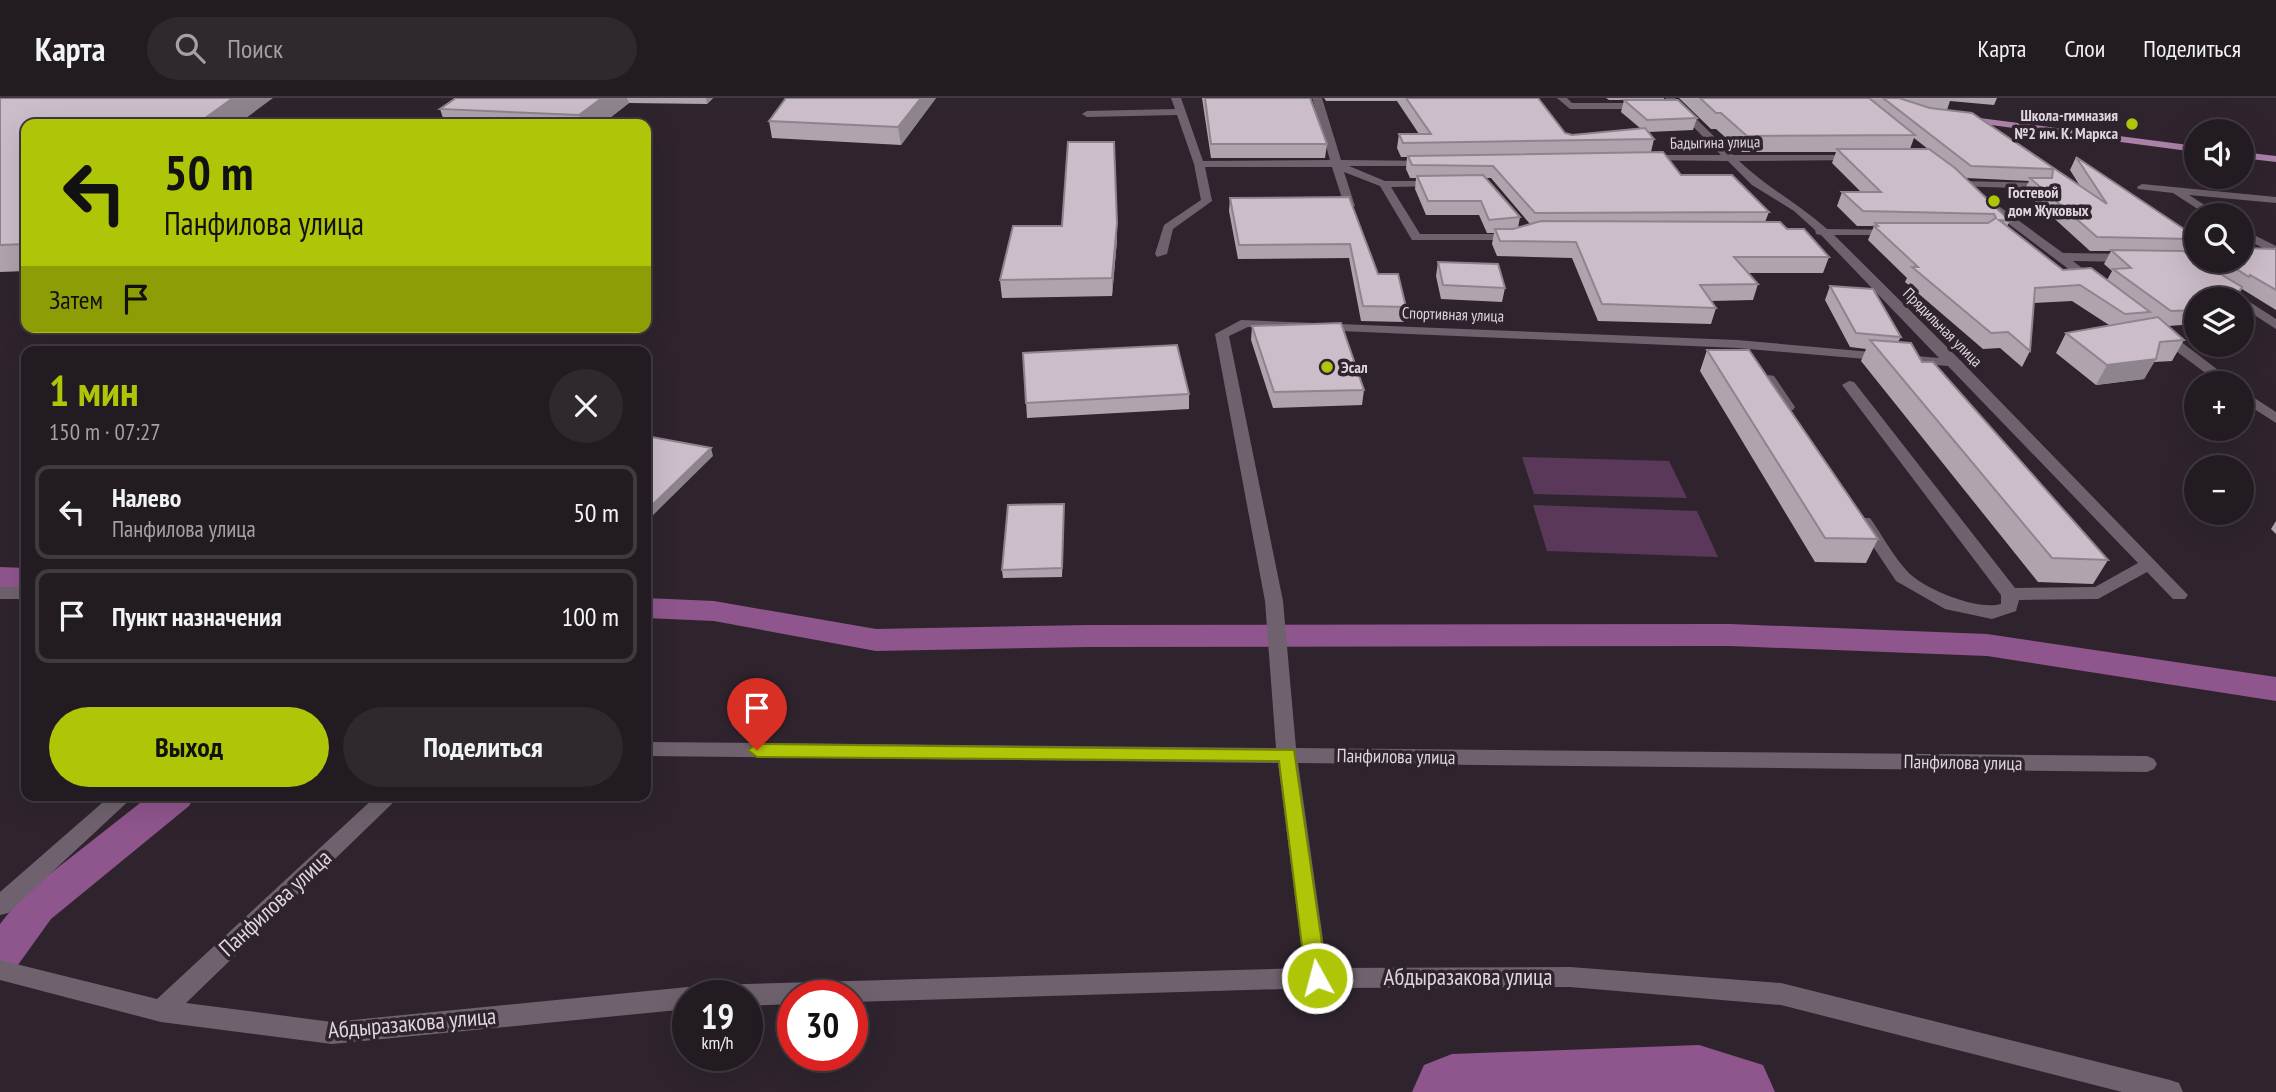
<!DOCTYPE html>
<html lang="ru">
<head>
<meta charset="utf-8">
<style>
  :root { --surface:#231b22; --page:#2f282f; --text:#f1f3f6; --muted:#a3a1a5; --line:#403940; --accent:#afc507 }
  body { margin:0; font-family:"PT Sans Narrow",sans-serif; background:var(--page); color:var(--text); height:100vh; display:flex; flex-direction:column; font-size:26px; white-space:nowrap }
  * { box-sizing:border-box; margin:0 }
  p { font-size:23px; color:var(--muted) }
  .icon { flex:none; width:38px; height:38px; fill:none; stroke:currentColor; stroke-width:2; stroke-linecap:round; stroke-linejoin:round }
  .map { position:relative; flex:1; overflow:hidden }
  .drawer { position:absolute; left:21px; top:248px; width:630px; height:455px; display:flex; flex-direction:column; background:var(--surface); border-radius:14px; box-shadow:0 7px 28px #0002,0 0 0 2px var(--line) }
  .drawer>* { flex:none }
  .hud { position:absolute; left:21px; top:21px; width:630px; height:214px; border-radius:14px; box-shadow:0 7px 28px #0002,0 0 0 2px var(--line); background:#afc507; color:#111; overflow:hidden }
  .buttons { position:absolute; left:2184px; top:21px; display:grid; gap:14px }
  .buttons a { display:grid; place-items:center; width:70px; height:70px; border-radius:50%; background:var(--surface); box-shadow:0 7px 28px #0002,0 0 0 2px var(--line); font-size:35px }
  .speed { position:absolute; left:672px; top:882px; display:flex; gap:14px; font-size:35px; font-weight:700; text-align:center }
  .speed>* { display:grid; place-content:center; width:91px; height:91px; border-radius:50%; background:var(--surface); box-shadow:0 7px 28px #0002,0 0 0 2px var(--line); line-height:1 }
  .speed small { font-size:18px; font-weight:400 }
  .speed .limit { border:10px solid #d22; background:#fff; color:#111 }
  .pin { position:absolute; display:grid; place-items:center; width:60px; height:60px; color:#fff; margin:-72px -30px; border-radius:50% 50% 50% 0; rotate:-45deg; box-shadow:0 0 7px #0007 }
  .pin .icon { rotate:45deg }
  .me { position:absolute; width:77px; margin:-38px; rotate:353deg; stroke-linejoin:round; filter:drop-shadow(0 0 5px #0008) }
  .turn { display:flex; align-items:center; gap:24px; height:147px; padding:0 28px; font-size:32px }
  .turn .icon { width:91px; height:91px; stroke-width:2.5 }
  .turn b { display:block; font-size:49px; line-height:60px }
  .then { display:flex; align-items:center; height:66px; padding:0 28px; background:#0003; gap:14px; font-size:26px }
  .round { display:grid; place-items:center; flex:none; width:74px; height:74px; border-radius:37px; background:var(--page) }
  .head { display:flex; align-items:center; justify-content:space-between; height:119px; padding:0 28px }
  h1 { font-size:42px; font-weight:800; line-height:52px; color:var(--accent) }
  .primary-button { display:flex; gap:14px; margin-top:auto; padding:14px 28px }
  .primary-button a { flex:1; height:80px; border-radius:42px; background:var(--accent); color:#111; font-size:28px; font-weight:800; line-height:80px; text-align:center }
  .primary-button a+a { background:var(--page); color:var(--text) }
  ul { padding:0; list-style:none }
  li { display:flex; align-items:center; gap:21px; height:94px; margin:0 14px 10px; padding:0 14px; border:4px solid var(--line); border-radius:14px }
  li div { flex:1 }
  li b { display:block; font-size:26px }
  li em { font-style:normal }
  header { display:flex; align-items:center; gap:42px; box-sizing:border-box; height:98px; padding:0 35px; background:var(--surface); border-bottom:2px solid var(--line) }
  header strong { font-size:33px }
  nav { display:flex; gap:38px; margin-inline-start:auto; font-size:24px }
  .search { width:490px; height:63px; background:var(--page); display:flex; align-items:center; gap:18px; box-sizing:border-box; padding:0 24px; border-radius:38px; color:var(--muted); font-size:26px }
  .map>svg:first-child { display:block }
  .green { fill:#5a3859 }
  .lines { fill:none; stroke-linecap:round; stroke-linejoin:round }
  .canal { fill:#8f568d; fill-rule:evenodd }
  .river { fill:#8f568d; fill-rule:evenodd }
  .minor { fill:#6f626e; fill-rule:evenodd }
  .major { fill:#ab81a9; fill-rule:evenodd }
  .wall { fill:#afa3ae; fill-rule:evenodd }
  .shaded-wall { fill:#8e848d }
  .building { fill:#cbbdca; stroke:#8e848d; stroke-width:2 }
  .route { fill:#afc507; stroke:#728005; stroke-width:2 }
  .poi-dot { fill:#afc507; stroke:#2f242e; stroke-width:2.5 }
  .labels { text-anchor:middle; stroke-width:7; stroke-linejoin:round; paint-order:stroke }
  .far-poi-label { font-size:16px; font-weight:bold; fill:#ddd6dd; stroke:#2f242e; text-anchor:start }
  .far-street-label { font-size:16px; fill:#ddd6dd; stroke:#2f242e }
  .street-label { font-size:19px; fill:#ddd6dd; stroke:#2f242e }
  .near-street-label { font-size:23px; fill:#ddd6dd; stroke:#2f242e }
</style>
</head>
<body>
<header>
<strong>Карта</strong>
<div class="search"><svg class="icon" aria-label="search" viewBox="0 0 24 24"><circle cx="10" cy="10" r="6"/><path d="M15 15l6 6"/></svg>Поиск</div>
<nav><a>Карта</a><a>Слои</a><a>Поделиться</a></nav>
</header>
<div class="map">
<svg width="2276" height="994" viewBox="0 0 2276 994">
  <rect width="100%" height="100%" fill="#2f242e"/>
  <!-- green -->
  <path class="green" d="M1522,359L1669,363L1687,400L1534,396Z
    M1533,407L1697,413L1718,459L1547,453Z"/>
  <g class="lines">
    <!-- canal -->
    <path class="canal" d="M0,469L26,470V490L0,489Z
      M646,500L714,503L876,531L1089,527L1730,526L1987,536L2276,579V603L1987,558L1730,548L1089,549L876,553L714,523L646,520Z
      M149,698H195L189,708L51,821L15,871L0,876V826L23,797Z"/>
    <!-- river -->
    <path class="river" d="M1699,947L1763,967L1775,994H1412L1424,967L1452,956Z"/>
    <!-- minor -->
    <path class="minor" d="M1171,0H1181L1203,63L1330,62L1312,0H1322L1341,62L1434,63L1435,65L1430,68H1349L1385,83H1444L1445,85L1440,88L1391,89L1420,136H1516L1522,139L1516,142H1412L1380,88L1344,74L1355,108L1345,110L1332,69H1205L1212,103L1173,131L1167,156L1157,159L1155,156L1164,127L1201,102L1194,66L1177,17L1087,19L1082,16L1087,13L1175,11Z
      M1557,0H1567L1572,5H1647L1652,8L1647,11H1570Z
      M1665,0H1675L1733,57H1861V61L1857,62L1739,63C1766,89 1799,106 1827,131L1897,132L1899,134L1893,137H1834L1960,262L2188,497L2185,501H2173L2147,474L2098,501L2019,502L2016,513L1992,521L1945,511L1896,483L1856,423L1858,420H1870C1882,437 1893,458 1907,473C1923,491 1978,513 2001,506V497L1842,287L1849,283L1854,284L2015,490L2095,489L2138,465L1948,268L1737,250L1248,229L1229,238L1283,503L1296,650L2147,658L2154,661L2157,666L2154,671L2147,674L1298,665L1327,870L1570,869L1781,885L2170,982L2179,985L2183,994H2122L1781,907L1570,889L1317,890L852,904V898H793V906L747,908V898H699L702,890L711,887L1304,870L1278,665L646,658V644L1276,650L1265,503L1215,236L1241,222L1737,242L1939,260L1821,137L1816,136L1815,132L1794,113L1752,87L1728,63L1639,62L1638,60L1643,57H1721Z
      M1962,83L2041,85L2046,88L2041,91L1958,88V84Z
      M2142,86L2276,99V105L2189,97L2220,117H2207L2173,95L2138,91L2137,89Z
      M1981,101H1989L2063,155L2130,156L2136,160L2130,164L2073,163L2101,185L2091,188L1981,105Z
      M2242,131L2276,148V157L2242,139Z
      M2242,199L2276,221V231L2242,209V201H2237Z
      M2162,232L2167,233L2235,285H2219L2157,239L2155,236Z
      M1769,277L1774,278L1795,309L1793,312L1788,313L1783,312L1762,281Z
      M2242,292L2276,314V325L2242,303Z
      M0,489H26V501H0Z
      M110,698H134L8,815L0,817V794Z
      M376,698H400L186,905L332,924L688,889L697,892L699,898H688V911L332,946L161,924L0,882V862L157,901Z"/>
    <!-- major -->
    <path class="major" d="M1964,18L2196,48V54L1961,23L1959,21Z
      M2242,54L2276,58V64L2242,60Z"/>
  </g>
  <!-- wall -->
  <path class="wall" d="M0,0L26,26V173L0,174Z
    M456,0H713L707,6L629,5L602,26H445L440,11Z
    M936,0L901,47L772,40L769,23Z
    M1202,0H1311L1327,46L1325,60H1211Z
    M1324,0H1538L1565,35L1572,37L1640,30L1621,14L1624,2H1609L1606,0H1664V2L1697,20L1693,32L1648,34L1654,41L1651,54L1681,77L1769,114L1765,124L1787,131L1829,159L1823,175H1748L1758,186L1753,202L1711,203L1716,210L1711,226L1598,223L1572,160L1497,158L1492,146L1494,135H1487L1479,117H1426L1415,91L1416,80H1410L1406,71L1407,59H1401L1397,50L1399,36H1419L1397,3H1326ZM1486,80H1491L1530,126L1518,130L1520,119Z
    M1679,0H1997L1994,7L1950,3L1947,12L1972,15L2080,88L2070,72L2076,59L2196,139V163H2242L2276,151V212L2242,191L2235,201H2196V226L2168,228L2184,242L2172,263L2154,264L2144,281L2096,287L2056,255L2066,235L2109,227L2072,203L2034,205L2030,253L2022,269L2000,250L1983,251L1905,184L1907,180L1868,142L1874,128H1857L1837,108L1842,94H1861L1832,65L1836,54H1742L1716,31H1711ZM1914,40L1928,51H1910ZM1966,80L2029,83L2024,93L2090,153H2111L2104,166L2112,173L2107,182L2063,172L2007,128L2010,123Z
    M1349,99L1378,176L1406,209L1404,224L1361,223L1349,160L1238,161L1229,113L1230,100Z
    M1117,142L1112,198L1002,200L1000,182Z
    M1438,164L1505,190L1502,204L1441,201L1436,178Z
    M1830,188L1901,239L1898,244L1922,264L2108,462L2093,486L2038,484L1861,263L1866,251L1850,249L1825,202Z
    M1252,228L1364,292L1362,307L1273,310L1251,242Z
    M1707,252L1878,441L1866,465L1815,464L1700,273Z
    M1023,255L1189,296V311L1027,320Z
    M1064,415L1062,479L1003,480L1002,472Z
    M2276,423V436L2271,431Z"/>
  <!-- shaded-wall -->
  <path class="shaded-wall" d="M233,0H273L238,26H197Z
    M602,0H627L629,5L602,26H582L579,17Z
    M706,0H713L707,6Z
    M921,0H936L901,47L898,29Z
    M1117,125V142L1112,198V180Z
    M2156,261L2144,281L2096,287L2107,267Z
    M711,350L713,358L646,424V413Z"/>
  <!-- building -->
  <path class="building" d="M0,0H233L197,26H26V146L0,147V64H1H0Z
    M456,0H602L579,17L440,11Z
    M786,0H921L898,29L769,23Z
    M1205,0H1310L1327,46H1211Z
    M1406,0H1538L1565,35L1572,37L1645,30L1654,41L1403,45L1399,36H1431Z
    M1700,0H1869L1915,37L1747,38L1721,15H1716Z
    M1883,0H1899L1930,10L1972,15L2107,106L2076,59L2196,139V144L2191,141L2097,139L2030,80H2052L2053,71L1971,68Z
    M1624,2H1678L1697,20L1647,22Z
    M1068,44H1114L1117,125L1112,180L1000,182L1013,128H1062Z
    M1837,51H1929L1955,70L2010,123L1999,122L2063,172L2091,170L2150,214L2125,216L2080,187L2035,190L2030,253L2008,234L1991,235L1912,169H1918L1874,128H1878L1875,125H1988L1996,120L1994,116L1863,113L1842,94H1881Z
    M1663,54L1681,77H1732L1769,114L1535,115L1493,68L1412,67L1408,58Z
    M1483,77L1520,119L1489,122L1481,103H1428L1417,78Z
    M1349,99L1378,176H1398L1406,209L1363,208L1350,146L1239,147L1230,100Z
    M1541,123L1780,124L1787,131H1804L1829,159H1734L1758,186L1700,187L1716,210L1602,206L1576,144L1500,143L1495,131H1513Z
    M2242,150L2276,151V192L2250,177L2249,179L2224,163H2242Z
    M2111,152L2183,153L2196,161V163H2199L2242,189L2234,201H2196V212L2171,213L2113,171L2131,170Z
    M1438,164L1498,166L1505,190L1443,187Z
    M1830,188L1873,191L1901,239L1856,235Z
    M2158,219L2184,242L2160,244L2156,261L2107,267L2066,235Z
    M1341,225L1364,292L1274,294L1252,228Z
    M1870,242L1911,245L1922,264H1933L2108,462L2052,460Z
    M1177,247L1189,296L1026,305L1023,255Z
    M1707,252H1749L1878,441L1825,440Z
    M646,338L711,350L646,413Z
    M1064,406L1062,470L1002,472L1008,407Z"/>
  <!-- route -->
  <path class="route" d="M757,646L1294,652L1327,880L1324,886L1317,889L1309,886L1306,880L1279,663L757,659L748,652Z"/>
  <!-- markers -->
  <g class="poi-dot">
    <circle cx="2132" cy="26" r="7"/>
    <circle cx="1994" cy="103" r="7"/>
    <circle cx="1327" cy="269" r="7"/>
  </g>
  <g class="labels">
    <!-- far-poi labels -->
    <g class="far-poi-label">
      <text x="2118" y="23" text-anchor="end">Школа-гимназия<tspan x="2118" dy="18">№2 им. К. Маркса</tspan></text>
      <text x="2008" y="100">Гостевой<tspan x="2008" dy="18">дом Жуковых</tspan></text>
      <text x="1341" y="275">Эсал</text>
    </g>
    <!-- far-street labels -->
    <g class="far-street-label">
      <text transform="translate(1715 44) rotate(-1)" y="6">Бадыгина улица</text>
      <text transform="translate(1453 216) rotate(2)" y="6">Спортивная улица</text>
      <text transform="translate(1943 229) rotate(45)" y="6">Прядильная улица</text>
    </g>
    <!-- street labels -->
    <g class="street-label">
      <text transform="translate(1396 658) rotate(1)" y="7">Панфилова улица</text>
      <text transform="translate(1963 664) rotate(1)" y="7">Панфилова улица</text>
    </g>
    <!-- near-street labels -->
    <g class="near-street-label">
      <text transform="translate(275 805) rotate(-43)" y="8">Панфилова улица</text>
      <text x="1468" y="887">Абдыразакова улица</text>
      <text transform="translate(412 925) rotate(-5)" y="8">Абдыразакова улица</text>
    </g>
  </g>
</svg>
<div class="buttons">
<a><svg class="icon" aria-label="sound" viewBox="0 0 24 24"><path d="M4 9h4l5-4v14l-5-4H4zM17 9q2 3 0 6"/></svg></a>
<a><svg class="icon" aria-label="search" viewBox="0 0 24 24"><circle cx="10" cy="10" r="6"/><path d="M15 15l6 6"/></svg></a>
<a><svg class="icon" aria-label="layers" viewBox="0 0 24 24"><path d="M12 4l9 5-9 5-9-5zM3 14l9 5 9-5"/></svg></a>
<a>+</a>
<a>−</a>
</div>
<div class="speed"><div>19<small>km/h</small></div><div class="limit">30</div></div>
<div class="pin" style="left:757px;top:652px;background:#d93025"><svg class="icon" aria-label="arrive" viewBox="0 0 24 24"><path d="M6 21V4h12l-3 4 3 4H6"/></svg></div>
<svg class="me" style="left:1317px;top:880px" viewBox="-20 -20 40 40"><circle r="17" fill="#afc507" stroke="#fff" stroke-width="3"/><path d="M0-11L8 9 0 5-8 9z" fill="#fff"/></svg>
<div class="hud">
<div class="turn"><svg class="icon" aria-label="left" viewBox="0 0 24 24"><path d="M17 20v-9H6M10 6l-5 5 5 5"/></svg><div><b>50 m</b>Панфилова улица</div></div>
<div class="then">Затем<svg class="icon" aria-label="arrive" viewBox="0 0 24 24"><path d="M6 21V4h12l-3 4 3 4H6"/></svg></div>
</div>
<section class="drawer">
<div class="head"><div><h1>1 мин</h1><p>150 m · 07:27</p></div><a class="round"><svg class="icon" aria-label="close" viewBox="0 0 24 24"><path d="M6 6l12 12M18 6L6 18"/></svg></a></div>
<ul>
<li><svg class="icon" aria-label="left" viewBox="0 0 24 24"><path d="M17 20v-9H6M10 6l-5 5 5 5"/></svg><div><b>Налево</b><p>Панфилова улица</p></div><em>50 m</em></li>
<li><svg class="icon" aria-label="arrive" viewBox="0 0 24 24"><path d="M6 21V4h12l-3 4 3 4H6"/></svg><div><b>Пункт назначения</b></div><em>100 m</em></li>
</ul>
<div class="primary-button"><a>Выход</a><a>Поделиться</a></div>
</section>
</div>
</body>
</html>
